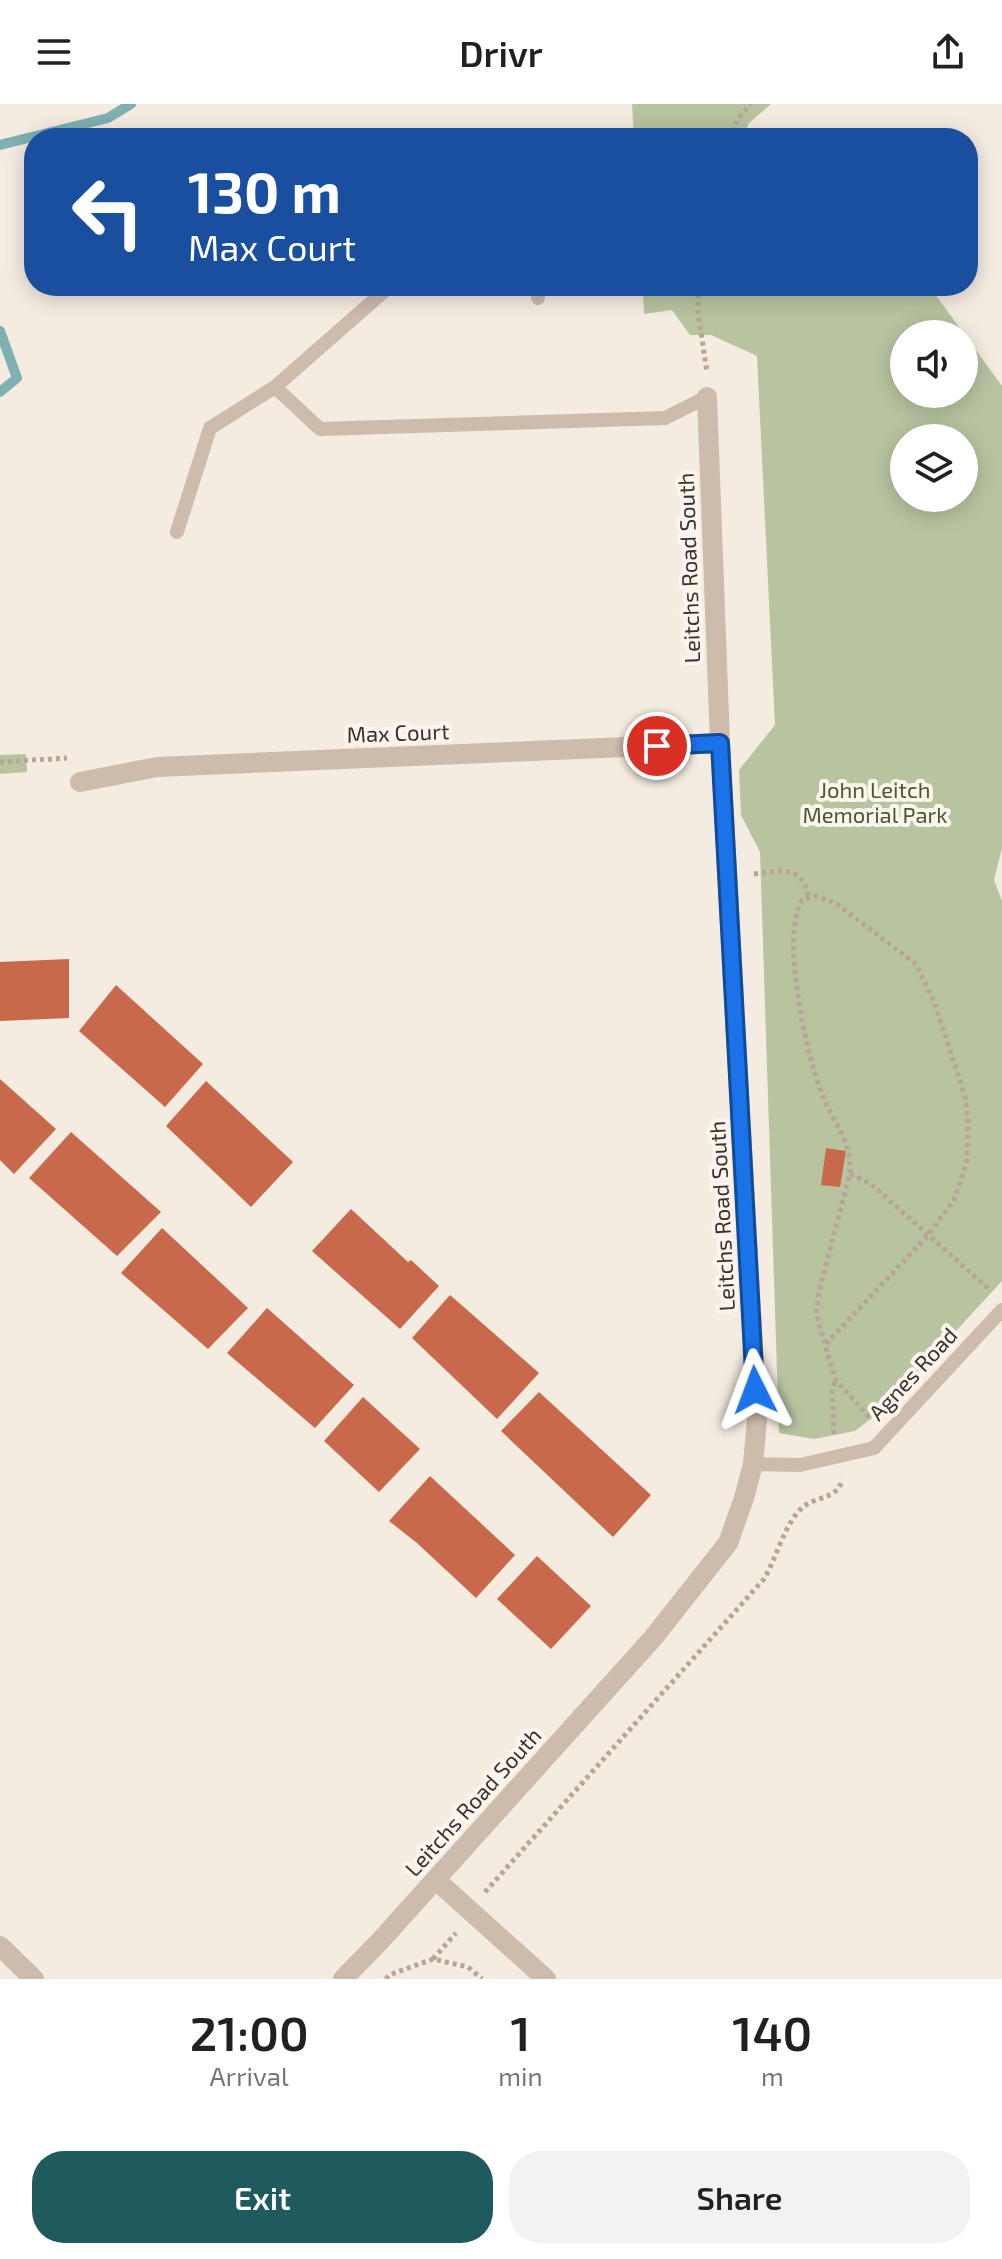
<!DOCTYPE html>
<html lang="en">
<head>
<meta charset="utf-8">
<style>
  :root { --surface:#fff; --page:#f2f2f2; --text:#202124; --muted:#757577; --accent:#1f5a5e }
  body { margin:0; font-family:"Exo 2",sans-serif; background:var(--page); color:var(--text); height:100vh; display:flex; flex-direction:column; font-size:30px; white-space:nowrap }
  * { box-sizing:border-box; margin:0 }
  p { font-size:26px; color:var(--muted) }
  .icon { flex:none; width:44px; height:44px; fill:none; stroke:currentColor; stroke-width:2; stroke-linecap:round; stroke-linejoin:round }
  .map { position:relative; height:1875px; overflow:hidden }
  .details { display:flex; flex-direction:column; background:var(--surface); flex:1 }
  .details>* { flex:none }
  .top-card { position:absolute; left:24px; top:24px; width:954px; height:168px; border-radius:32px; box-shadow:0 4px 20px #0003; background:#1a4fa0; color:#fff; overflow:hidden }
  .tools { position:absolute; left:890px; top:216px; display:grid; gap:16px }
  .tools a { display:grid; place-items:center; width:88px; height:88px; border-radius:50%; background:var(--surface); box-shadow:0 4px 20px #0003; font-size:40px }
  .pin { position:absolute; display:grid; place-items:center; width:68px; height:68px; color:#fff; margin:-34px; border:4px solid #fff; border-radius:50%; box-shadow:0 2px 8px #0007 }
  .me { position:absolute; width:88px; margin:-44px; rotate:357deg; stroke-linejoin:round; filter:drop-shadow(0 0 6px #0008) }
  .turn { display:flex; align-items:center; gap:28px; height:168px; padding:0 32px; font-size:36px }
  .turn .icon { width:104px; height:104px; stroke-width:2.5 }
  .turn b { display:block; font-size:56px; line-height:68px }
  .eta { display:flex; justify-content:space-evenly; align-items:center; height:136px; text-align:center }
  .eta b { font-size:48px; font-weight:600; line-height:56px }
  .button { display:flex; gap:16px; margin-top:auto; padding:16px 32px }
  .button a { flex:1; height:92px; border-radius:32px; background:var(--accent); color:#fff; font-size:32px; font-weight:600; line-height:92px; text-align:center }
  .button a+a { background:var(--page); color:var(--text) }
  header { display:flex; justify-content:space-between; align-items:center; height:104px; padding:0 32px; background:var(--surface); font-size:36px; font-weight:600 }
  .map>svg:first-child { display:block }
  .green { fill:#b8c4a0; fill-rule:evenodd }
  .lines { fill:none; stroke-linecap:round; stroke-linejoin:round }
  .stream { stroke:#7fb0b2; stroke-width:10 }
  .building { fill:#c8694b }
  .path { stroke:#b9a596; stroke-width:5; stroke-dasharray:4 4; stroke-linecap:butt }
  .lane { stroke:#cdbbac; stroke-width:14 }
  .street { stroke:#cdbbac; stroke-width:20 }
  .route-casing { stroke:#114b97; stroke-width:20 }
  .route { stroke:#1a73e8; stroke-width:14 }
  .labels { text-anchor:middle; stroke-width:8; stroke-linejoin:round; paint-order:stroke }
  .street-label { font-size:22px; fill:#3b302b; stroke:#fbf5ee }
  .park-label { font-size:22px; fill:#4a5a2e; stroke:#fbf5ee }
</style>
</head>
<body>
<header><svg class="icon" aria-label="menu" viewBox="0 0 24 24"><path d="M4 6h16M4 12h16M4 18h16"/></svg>Drivr<svg class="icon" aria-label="share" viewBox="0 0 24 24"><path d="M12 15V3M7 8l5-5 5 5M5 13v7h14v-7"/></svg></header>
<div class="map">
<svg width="1002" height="1875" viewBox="0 0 1002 1875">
  <rect width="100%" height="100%" fill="#f4ebe1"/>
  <!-- green -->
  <path class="green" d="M632,0H771L749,19L742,34H634Z
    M643,182H929L964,230H904V290H964V230L1002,282V744L994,776L1002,797V1177L885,1304L855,1327L814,1335L779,1329L760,748L741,711L739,666L775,621L757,252L711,231H690L672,206L644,210ZM904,334H964V394H904Z
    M26,650L27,668L0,670V651Z"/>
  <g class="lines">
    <!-- stream -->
    <path class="stream" d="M0,41L108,14L131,0
      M0,227L17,274L0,288"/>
  </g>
  <!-- building -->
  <path class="building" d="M69,855V914L0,917V858Z
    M116,881L203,960L165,1003L79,927Z
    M0,975L56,1025L14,1070L0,1056Z
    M206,977L293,1058L251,1103L166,1022Z
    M71,1028L161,1108L117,1152L29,1074Z
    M826,1044L846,1047L840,1083L821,1081Z
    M351,1105L408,1158L411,1156L439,1182L400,1225L312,1147Z
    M162,1124L248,1204L208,1245L121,1169Z
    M450,1191L539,1269L497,1315L412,1234Z
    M267,1204L354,1281L315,1324L227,1249Z
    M539,1288L651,1391L613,1433L501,1327Z
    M363,1293L420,1345L379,1388L324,1337Z
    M430,1372L515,1451L476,1494L417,1439L389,1417Z
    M537,1452L591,1502L551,1545L497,1495Z"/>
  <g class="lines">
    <!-- path -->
    <path class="path" d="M727,34L741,11L751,0
      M699,182L698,209L707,268
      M0,658L67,654
      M754,770C780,767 803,760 808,793
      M850,1070L870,1079L990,1186
      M826,1240L929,1130L954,1096L967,1057L968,1018L965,992L934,898L916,860L837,800L816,792L802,796C780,833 807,956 824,995C836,1022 852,1039 850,1070L820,1183L816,1209L835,1275L872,1316
      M834,1330L832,1288L835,1277
      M485,1788L764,1475C777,1453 785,1418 803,1403C816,1392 839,1395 842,1375
      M433,1855L456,1829
      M386,1875L389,1871L433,1855L468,1863L482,1875"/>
    <!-- lane -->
    <path class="lane" d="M390,182L275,283L320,325L665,314L707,293
      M537,182L538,194
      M177,428L210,324L275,283
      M753,1360L800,1361L874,1344L1002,1206"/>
    <!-- street -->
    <path class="street" d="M80,678L157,663L720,639
      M436,1776L546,1875
      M0,1842L34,1875
      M343,1875L381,1836L653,1534L728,1439L744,1394L753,1360L757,1316L720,639L707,293"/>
  </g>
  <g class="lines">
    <!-- route casing -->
    <g class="route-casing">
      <path id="route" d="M657,642L720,639L755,1286"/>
    </g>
    <!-- route -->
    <use href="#route" class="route"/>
  </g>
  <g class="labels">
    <!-- street labels -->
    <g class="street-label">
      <text transform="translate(689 464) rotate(-92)" y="8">Leitchs Road South</text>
      <text transform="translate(398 629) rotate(-2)" y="8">Max Court</text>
      <text transform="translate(722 1112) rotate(-93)" y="8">Leitchs Road South</text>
      <text transform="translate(913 1270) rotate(-47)" y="8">Agnes Road</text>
      <text transform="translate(473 1698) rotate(-48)" y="8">Leitchs Road South</text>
    </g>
    <!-- park labels -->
    <g class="park-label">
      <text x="875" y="694">John Leitch<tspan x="875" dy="25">Memorial Park</tspan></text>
    </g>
  </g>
</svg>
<div class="tools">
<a><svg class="icon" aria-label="sound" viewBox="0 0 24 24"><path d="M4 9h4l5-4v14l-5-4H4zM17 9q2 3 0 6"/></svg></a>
<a><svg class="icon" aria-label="layers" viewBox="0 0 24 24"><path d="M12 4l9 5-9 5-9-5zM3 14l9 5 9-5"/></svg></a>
</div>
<div class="pin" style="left:657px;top:642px;background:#d93025"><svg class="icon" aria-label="arrive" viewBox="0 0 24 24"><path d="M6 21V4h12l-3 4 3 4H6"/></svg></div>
<svg class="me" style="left:755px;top:1286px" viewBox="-20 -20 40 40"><path d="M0-17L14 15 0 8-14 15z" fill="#1a73e8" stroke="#fff" stroke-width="4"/></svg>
<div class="top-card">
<div class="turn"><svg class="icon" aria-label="left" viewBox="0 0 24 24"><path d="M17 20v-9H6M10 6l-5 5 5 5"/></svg><div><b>130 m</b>Max Court</div></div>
</div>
</div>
<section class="details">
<div class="eta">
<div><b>21:00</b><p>Arrival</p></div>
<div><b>1</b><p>min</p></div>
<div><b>140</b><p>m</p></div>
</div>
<div class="button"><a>Exit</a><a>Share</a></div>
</section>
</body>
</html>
